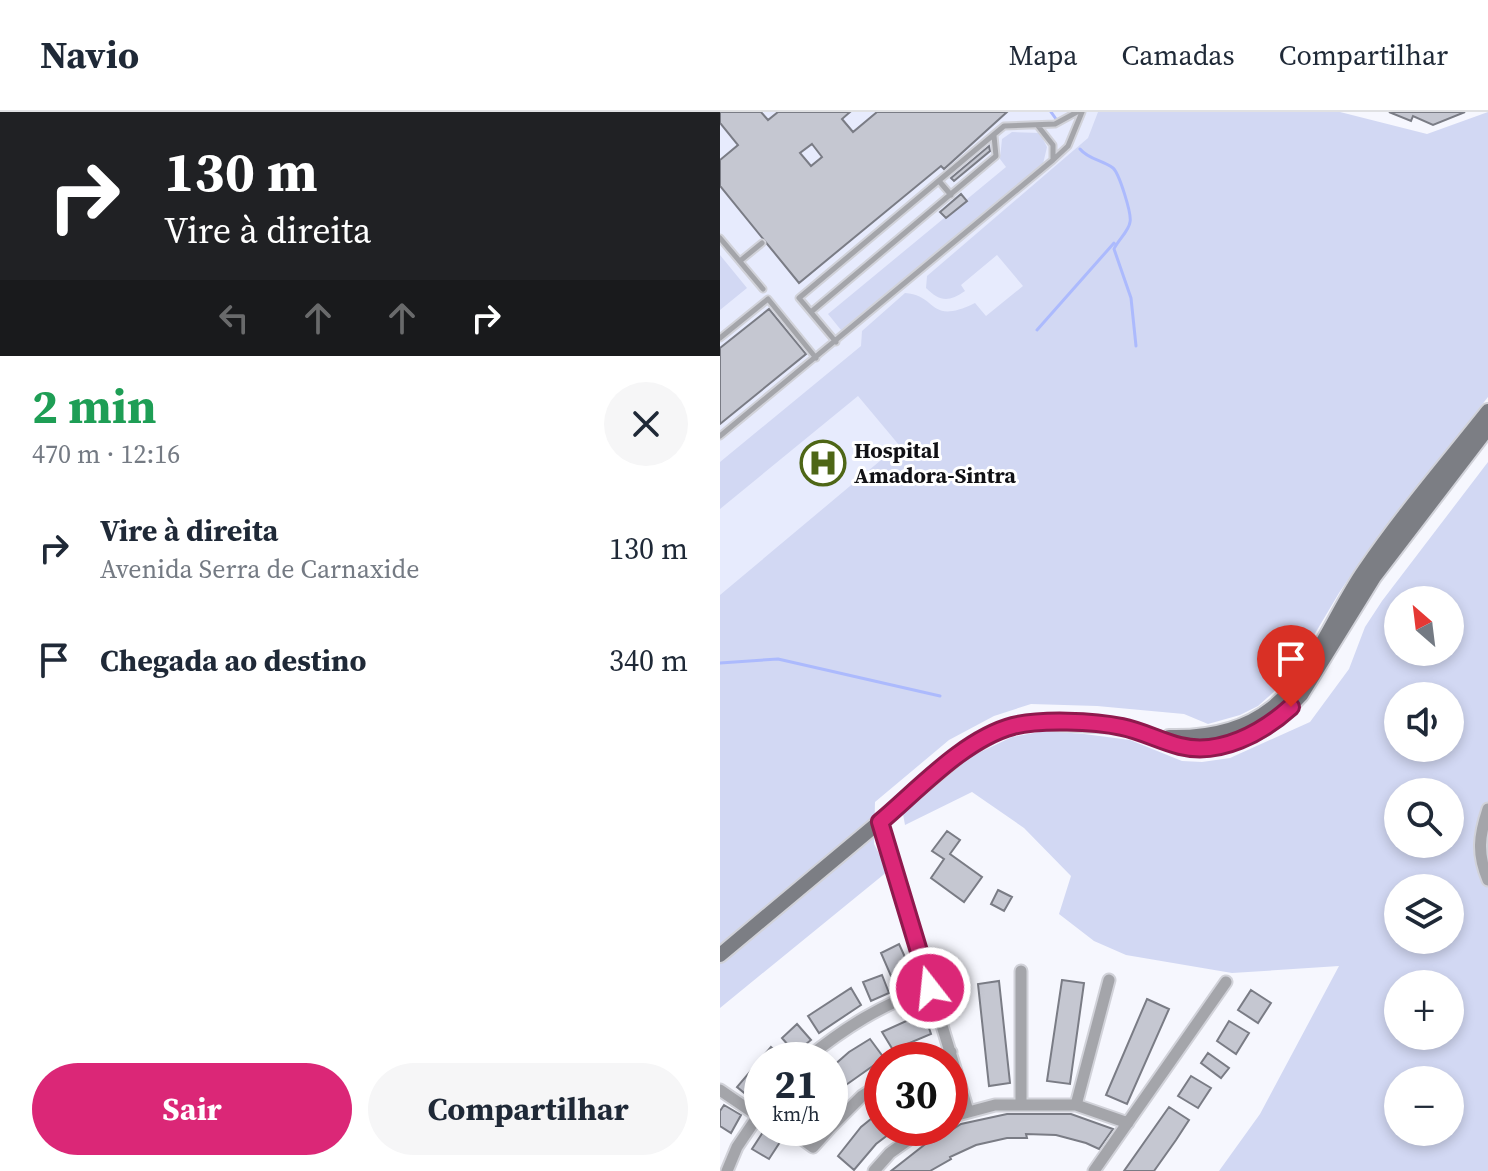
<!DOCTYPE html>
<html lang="pt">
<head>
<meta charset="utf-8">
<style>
  :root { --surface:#fff; --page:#f6f6f7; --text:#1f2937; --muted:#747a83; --line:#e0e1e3; --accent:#db2777 }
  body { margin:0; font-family:"Source Serif 4",serif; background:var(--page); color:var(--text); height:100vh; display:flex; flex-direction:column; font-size:30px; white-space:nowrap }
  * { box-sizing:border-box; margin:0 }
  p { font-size:26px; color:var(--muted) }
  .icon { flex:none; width:44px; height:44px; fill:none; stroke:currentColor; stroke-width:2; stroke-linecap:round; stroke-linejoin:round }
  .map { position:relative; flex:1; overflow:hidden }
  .drawer { display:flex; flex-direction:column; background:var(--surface); width:720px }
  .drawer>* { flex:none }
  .guide { background:#202124; color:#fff; overflow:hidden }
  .needle { width:52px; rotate:332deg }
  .tools { position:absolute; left:664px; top:474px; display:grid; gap:16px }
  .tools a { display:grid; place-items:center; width:80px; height:80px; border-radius:50%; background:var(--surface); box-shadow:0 4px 12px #0003; font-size:40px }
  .speed { position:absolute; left:24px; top:930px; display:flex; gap:16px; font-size:40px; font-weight:700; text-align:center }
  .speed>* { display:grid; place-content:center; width:104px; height:104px; border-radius:50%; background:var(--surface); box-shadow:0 4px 12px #0003; line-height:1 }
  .speed small { font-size:20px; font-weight:400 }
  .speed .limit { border:12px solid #d22; background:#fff; color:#111 }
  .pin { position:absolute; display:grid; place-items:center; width:68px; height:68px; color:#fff; margin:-82px -34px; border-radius:50% 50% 50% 0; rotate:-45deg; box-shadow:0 0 8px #0007 }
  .pin .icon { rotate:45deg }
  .me { position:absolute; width:88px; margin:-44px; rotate:344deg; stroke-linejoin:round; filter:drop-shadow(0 0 6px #0008) }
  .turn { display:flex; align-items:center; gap:28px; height:168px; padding:0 32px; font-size:36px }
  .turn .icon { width:104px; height:104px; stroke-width:2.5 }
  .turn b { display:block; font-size:56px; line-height:68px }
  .lanes { display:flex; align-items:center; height:76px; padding:0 32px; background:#0003; justify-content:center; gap:40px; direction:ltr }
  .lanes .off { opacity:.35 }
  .round { display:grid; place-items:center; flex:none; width:84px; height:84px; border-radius:42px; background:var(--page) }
  .headline { display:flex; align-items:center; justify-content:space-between; height:136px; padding:0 32px }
  h1 { font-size:48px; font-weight:700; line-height:60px; color:#1e9e55 }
  .button { display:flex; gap:16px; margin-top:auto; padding:16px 32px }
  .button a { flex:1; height:92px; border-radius:48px; background:var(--accent); color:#fff; font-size:32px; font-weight:700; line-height:92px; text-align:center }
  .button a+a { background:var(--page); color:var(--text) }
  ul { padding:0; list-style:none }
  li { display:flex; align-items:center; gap:24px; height:112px; padding:0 32px }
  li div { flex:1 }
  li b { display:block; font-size:30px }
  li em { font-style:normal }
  header { display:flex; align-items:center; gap:48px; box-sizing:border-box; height:112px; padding:0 40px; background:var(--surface); border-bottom:2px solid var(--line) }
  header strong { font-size:38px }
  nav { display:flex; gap:44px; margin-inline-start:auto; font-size:28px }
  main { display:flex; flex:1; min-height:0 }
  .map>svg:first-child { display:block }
  .built { fill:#e7ebfd }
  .green { fill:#d2d8f3; fill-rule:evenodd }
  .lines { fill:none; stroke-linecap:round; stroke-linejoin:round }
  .stream { stroke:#acbafd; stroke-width:3 }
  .building { fill:#c5c7d1; stroke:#7a7c85; stroke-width:2; fill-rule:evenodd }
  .lane-casing { stroke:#d1d2d9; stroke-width:9 }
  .street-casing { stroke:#d1d2d9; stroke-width:15 }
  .secondary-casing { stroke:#d1d2d9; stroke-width:18 }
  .lane { stroke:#a4a5aa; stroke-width:5 }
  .street { stroke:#a4a5aa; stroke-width:11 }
  .secondary { stroke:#7c7e84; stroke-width:14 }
  .route-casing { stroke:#8e194d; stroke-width:20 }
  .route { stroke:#db2777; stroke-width:14 }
  .labels { text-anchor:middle; stroke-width:6; stroke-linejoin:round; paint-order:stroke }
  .poi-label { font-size:22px; font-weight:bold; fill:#111115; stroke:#fff; text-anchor:start }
</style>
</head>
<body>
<header>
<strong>Navio</strong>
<nav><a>Mapa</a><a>Camadas</a><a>Compartilhar</a></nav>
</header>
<main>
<section class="drawer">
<div class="guide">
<div class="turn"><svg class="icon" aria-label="right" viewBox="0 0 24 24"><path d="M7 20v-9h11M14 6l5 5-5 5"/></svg><div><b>130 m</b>Vire à direita</div></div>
<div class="lanes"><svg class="icon off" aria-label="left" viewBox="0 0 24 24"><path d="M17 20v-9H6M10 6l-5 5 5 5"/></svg><svg class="icon off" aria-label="ahead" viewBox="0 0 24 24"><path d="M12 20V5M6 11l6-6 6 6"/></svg><svg class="icon off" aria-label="ahead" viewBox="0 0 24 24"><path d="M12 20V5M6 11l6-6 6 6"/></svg><svg class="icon" aria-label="right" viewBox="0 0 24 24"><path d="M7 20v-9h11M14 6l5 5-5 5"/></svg></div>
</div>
<div class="headline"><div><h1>2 min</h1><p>470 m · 12:16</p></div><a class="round"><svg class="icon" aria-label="close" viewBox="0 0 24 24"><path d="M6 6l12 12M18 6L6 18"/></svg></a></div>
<ul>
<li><svg class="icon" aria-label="right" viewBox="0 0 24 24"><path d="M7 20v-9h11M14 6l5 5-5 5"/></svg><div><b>Vire à direita</b><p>Avenida Serra de Carnaxide</p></div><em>130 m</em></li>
<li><svg class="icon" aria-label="arrive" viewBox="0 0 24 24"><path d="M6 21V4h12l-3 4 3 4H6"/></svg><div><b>Chegada ao destino</b></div><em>340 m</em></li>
</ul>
<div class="button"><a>Sair</a><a>Compartilhar</a></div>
</section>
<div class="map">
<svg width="768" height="1059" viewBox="0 0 768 1059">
  <rect width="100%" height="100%" fill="#f6f7fe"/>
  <!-- built -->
  <path class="built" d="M0,0H457L527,86L0,506Z"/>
  <!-- green -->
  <path class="green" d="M378,0H620L707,22L768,0V285L646,441L619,481L568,567L538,594L520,603L488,612L464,602L377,594L311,592L274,604L229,628L155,690L154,732L168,759L0,896V483L179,333L138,284L0,397V350L141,234L142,219L185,181C218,183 208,214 255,191L266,204L303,174L277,143L241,173L245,179C229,190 220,190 206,176L207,164L368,26Z
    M292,20L320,21L327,35L323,52L121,218L108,202L286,55L280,47L282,27Z
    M0,143L27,176L0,198Z
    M768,350V1059H499L540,1002L619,854L512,861L406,843L374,829L339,802L351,764L304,716L252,680L185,713L183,702L250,645L292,625L325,619L364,622L410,628L462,649L482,650L510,646L590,610L629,557L645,515L662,489ZM678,488H730V540H678ZM678,584H730V636H678ZM678,680H730V732H678ZM678,776H730V828H678ZM678,872H730V924H678ZM678,968H730V1020H678Z"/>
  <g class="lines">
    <!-- stream -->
    <path class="stream" d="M331,0L336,7
      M360,37C369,48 383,48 393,56C399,61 412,102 410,110C409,119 398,128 394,137L411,186L416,234
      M317,218L394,131
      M0,551L58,547L220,584"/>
  </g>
  <!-- building -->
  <path class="building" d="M0,0H41L48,8L58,0H130L122,7L133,20L157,0H287L224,57L221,54L79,171L0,74V48L18,33L0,11ZM92,32L102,45L91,54L80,41Z
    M669,0H745L713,13L693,4L691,9Z
    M269,34L270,39L234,69L231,66Z
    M241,82L247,89L226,106L220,100Z
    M49,197L86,242L0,312V236Z
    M227,719L240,728L230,742L262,765L244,790L211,766L224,747L212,739Z
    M278,778L292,785L284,799L271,792Z
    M179,832L190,856L171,864L161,841Z
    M162,863L169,881L151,889L143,870Z
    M342,868L364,871L350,972L327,969Z
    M279,869L290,971L269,974L258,872Z
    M131,876L141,893L99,921L88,904Z
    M531,878L551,891L538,911L518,898Z
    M427,887L449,897L407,992L386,983Z
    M204,901L211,922L173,938L162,920Z
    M509,909L529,921L516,942L497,929Z
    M77,912L91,928L75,941L62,926Z
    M150,927L164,946L126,973L112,955L129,940Z
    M51,935L67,948H42V977L33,988L17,975Z
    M488,941L509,956L501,966L481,951Z
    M471,964L491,976L478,996L458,984Z
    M4,993L21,1003L11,1021L0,1014V999Z
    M449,995L469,1008L456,1028L434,1059H404Z
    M162,998V1016H177L156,1032L134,1058L118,1044L141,1015Z
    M287,1002H351L393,1017L379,1037L366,1031L336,1023L306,1022L307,1026H287L256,1033L230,1045L231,1047L210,1059H171L208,1030H213L241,1012Z
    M43,1020L60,1030L49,1047L32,1037Z"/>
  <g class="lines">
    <!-- lane casing -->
    <g class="lane-casing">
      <path id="lane" d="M318,14L333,33V47
        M219,69L231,83
        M0,126L43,177
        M20,149L42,131
        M91,200L276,44L274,24
        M0,226L48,187L96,246
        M116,230L79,186L284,14L335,12L357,0
        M0,324L333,48L348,34L362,0"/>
    </g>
    <!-- street casing -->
    <g class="street-casing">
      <path id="street" d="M768,697C759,724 757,742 768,768
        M160,710L248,999
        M301,859V992
        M85,948C124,916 162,892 210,876
        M208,948L231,940
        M0,978L38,1004
        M356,993L389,868
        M230,1005L275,993H356L408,1011
        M67,1016L93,1035L110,1016
        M110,1016L142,984L162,971
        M7,1059L17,1035L42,998
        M154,1059L170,1041L205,1016
        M374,1059L506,870"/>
    </g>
    <!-- secondary casing -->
    <g class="secondary-casing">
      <path id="secondary" d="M449,625C486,626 522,620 552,596C592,564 615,501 644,459C682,403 726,352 768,299
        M0,843L243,640L282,617L311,610L400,614L470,636L504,633L542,618L559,606L581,583L654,465L768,316"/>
    </g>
    <!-- lane -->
    <use href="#lane" class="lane"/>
    <!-- street -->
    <use href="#street" class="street"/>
    <!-- secondary -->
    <use href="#secondary" class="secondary"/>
  </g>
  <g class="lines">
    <!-- route casing -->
    <g class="route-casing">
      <path id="route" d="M210,876L160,710C198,678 244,627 293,614C320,607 374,609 402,615C422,619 440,629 460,634C500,644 542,621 571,595"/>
    </g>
    <!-- route -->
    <use href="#route" class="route"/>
  </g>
  <!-- icons -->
  <defs>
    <g id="hospital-ring" transform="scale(2.3)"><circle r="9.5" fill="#fff" stroke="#4e6616" stroke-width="1.5"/><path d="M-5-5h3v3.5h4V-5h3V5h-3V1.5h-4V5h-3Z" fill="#4e6616"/></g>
  </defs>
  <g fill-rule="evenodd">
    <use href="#hospital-ring" x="103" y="351"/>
  </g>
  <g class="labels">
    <!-- poi labels -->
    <g class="poi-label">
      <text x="134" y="346">Hospital<tspan x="134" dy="25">Amadora-Sintra</tspan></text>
    </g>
  </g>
</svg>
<div class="tools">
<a><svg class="needle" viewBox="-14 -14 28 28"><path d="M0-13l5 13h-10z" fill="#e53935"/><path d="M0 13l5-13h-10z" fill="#747a83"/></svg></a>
<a><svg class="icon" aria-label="sound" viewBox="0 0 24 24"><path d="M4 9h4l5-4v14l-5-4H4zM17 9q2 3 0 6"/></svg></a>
<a><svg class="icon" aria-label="search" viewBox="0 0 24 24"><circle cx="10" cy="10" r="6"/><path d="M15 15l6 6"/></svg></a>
<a><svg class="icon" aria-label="layers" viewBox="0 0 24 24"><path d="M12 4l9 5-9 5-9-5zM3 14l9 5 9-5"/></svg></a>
<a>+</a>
<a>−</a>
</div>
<div class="speed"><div>21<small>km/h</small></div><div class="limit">30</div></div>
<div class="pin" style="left:571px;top:595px;background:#d93025"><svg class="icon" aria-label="arrive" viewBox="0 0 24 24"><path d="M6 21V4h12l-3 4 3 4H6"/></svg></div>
<svg class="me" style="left:210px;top:876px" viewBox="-20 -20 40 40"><circle r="17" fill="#db2777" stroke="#fff" stroke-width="3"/><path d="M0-11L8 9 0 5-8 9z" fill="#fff"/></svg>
</div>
</main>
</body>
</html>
